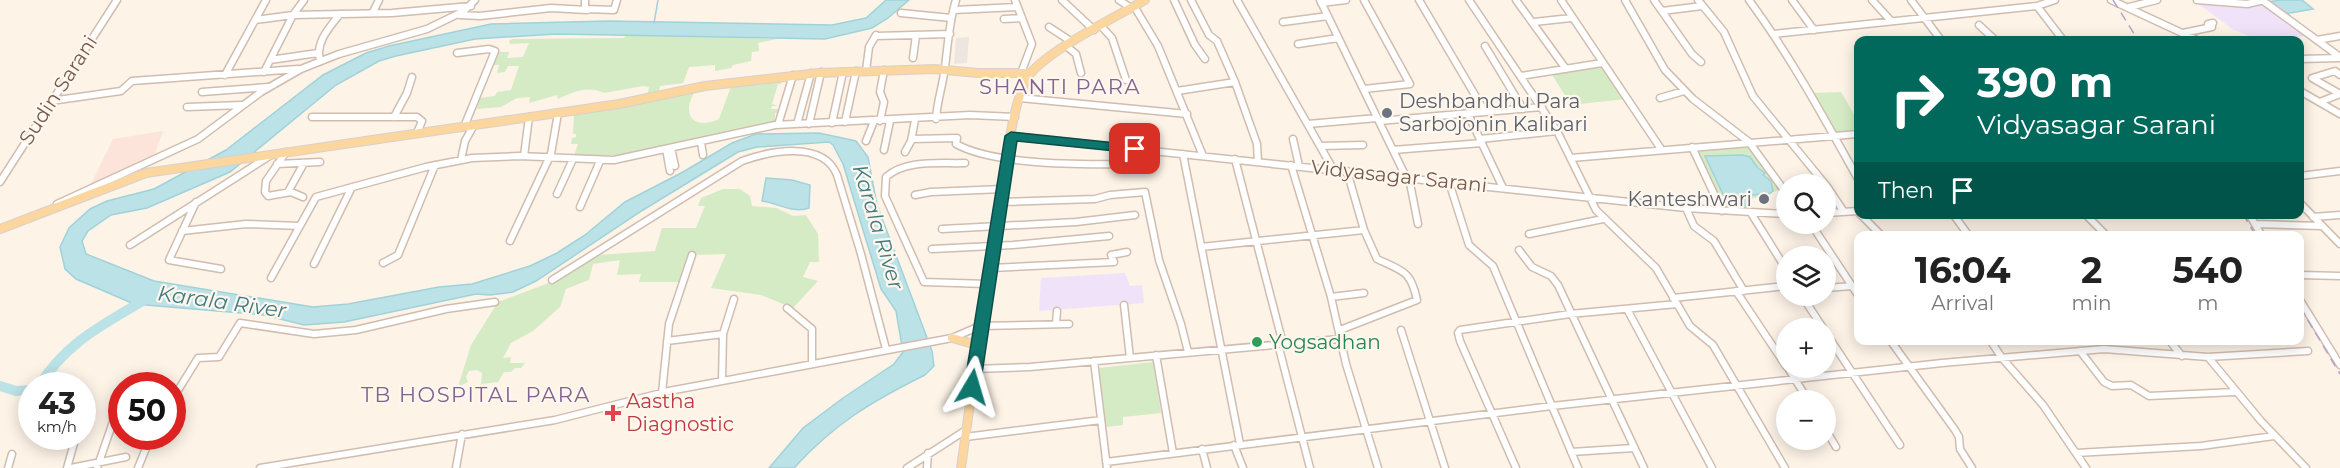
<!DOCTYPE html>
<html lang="en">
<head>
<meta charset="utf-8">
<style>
  :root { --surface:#fff; --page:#f2f2f2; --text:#222; --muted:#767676 }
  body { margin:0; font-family:Montserrat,sans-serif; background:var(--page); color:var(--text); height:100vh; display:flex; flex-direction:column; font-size:22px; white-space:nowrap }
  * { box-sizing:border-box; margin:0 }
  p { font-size:20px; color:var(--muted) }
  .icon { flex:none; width:33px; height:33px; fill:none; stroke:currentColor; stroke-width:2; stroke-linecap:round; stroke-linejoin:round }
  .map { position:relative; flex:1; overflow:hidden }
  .panel { position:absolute; left:1854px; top:231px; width:450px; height:114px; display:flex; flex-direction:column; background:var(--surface); border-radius:12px; box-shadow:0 3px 15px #0003 }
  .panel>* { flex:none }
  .top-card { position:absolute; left:1854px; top:36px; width:450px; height:183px; border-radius:12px; box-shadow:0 3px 15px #0003; background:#00695c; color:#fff; overflow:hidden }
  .fabs { position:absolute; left:1776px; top:174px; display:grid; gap:12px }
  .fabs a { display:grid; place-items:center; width:60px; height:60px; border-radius:50%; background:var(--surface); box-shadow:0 3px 15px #0003; font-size:30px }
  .speed { position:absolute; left:18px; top:372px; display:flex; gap:12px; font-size:30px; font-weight:700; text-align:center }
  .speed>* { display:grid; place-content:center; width:78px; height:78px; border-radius:50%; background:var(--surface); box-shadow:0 3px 15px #0003; line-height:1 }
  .speed small { font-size:15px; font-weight:400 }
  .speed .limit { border:9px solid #d22; background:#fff; color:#111 }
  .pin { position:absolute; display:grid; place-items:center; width:51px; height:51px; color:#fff; margin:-26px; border-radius:12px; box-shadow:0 3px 9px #0006 }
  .me { position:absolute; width:66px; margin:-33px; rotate:7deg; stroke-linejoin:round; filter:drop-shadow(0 0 4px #0008) }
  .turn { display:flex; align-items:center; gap:21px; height:126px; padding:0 24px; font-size:27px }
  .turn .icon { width:78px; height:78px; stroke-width:2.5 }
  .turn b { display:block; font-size:42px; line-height:51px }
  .then { display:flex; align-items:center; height:57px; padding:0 24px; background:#0003; gap:12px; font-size:22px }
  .eta { display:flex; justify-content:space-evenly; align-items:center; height:102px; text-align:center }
  .eta b { font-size:36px; font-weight:700; line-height:42px }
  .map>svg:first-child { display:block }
  .commercial { fill:#fde4db }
  .industrial { fill:#ede6e0 }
  .education { fill:#f0e3f9 }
  .green { fill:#d5ebc5 }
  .water { fill:#bbe2e7; stroke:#a1d2d9; stroke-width:1.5 }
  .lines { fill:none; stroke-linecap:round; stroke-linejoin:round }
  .stream { stroke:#a1d2d9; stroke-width:1.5 }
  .river { stroke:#bbe2e7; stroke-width:10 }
  .minor-casing { stroke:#d1bdaf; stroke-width:9 }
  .major-casing { stroke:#d9d1cd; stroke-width:10 }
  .minor { stroke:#fff; stroke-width:6 }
  .major { stroke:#fbd69f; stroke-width:8 }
  .rail { stroke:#b6a4c7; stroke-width:1.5; stroke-dasharray:9 6; stroke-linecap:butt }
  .route { fill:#0f766e; stroke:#0a4d48; stroke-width:1.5 }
  .worship-dot { fill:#6b7280; stroke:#fff7ed; stroke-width:2 }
  .leisure-dot { fill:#2e9e5b; stroke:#fff7ed; stroke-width:2 }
  .health-dot { fill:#e0444e; stroke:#fff7ed; stroke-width:2 }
  .labels { text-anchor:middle; stroke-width:4.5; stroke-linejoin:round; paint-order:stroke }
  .street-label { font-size:20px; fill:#77594b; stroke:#fff7ed }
  .worship-label { font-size:20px; fill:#5b616d; stroke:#fff7ed; text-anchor:start }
  .leisure-label { font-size:20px; fill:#27864d; stroke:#fff7ed; text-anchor:start }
  .health-label { font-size:20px; fill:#be3a42; stroke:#fff7ed; text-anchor:start }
  .neighbourhood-label { font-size:21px; letter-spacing:1.5px; fill:#816293; stroke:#fff7ed }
  .water-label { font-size:21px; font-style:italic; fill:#417b83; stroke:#fff7ed }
</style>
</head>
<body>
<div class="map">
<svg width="2340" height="468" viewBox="0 0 2340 468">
  <rect width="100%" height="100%" fill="#fdf3e7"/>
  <!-- commercial -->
  <path class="commercial" d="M163,131L153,159L91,184L113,139Z"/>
  <!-- industrial -->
  <path class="industrial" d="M969,37L967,63L954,64L956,38Z"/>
  <!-- education -->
  <path class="education" d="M2194,1L2263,3L2308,35L2286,40H2260L2234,30Z
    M1125,273L1130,286L1142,285L1144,303L1039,311L1041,278Z"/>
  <!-- green -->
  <path class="green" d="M627,34L777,39L758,43L759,51L752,52L751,61L733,65L731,68L715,71V65L689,67L683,83L660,86L658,94L647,96L649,87L643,86L604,93C589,85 572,92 558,99L557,95L529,103L530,97L517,98L501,107L477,109L480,98L495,96L497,92L511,90L519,66H508L505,72L497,73L499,65H493L498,52H509L507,58L523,57L529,43L510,44L509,41L512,39L624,38Z
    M1600,65L1626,99L1571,105L1551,73Z
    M782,78L781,84H778L772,104L778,106H772L771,109H780L779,113H775V124L631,155L574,156L578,144H571L572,138L576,137V134H573L574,113L696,89C693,95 689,102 689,108C688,126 708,125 719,119L732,84Z
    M1841,92L1858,121V131L1836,132L1812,93Z
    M1748,146L1782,189L1748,200L1751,209L1724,207L1695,149Z
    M723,189H740L750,196L752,206L776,208L793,216L806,215L818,234L819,262H810L803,277L818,281L793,308L761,295L711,288L726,254L693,255L681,282H639L641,274L617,275L620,260L593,264L589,280L566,289L560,307L533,331L511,343L503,358L511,357L510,363H525L521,368H515L511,372H504L498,382L481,384L482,373L477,370L469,371L466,377L468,382L458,387L471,345L498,302L562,278L597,255L655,251L662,228H696L705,206H698L701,198Z
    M1153,362L1161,413L1123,417V425L1106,427L1099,368Z"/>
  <!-- water -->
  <path class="water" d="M886,0H909L888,18L872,28L825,39L557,34L475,39L396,56L379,61L336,85L230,172L147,208L111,215L88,231L82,241L86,254L154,281L313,307L348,304L439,287L472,284L530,266L557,253L585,235L625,202L683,172L732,143L756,134L819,133L856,141L868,157L877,205L932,351L934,366L925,375C872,401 834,424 794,468H769L803,428L843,398L894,364L903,352L896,311L881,289L843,164L833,145L829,142L757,147L738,152L643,210L536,281L513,292L490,295L476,294L344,322L304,325L264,315L134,304L76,279L65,269L60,247L69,228L90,209L107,201L154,189L226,150L323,75L366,53L389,46L491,24L609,21L832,25L866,18Z
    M2281,0H2302L2313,9L2284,14L2267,2Z
    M1742,155L1750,157L1758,168L1765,173L1763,175L1771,181L1773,191L1769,194L1764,193L1744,197L1745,206L1728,205L1705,156Z
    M766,178L792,180L810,185L809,208C794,214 777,203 762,201Z"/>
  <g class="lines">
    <!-- stream -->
    <path class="stream" d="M654,23L658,0"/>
    <!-- river -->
    <path class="river" d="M0,386L16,391L32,390
      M39,386C68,340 104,325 149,297"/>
    <!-- minor casing -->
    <g class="minor-casing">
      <path id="minor" d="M585,0V9L614,10L617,0
        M1015,0L1032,44L1021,73
        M1062,0L1094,30
        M1119,0L1131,8
        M1174,0L1195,45L1205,59
        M1191,0L1209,35L1217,41L1235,82L1257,144L1258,162
        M1237,0L1333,169
        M1320,0L1406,177
        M1364,0L1410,84L1364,89
        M1419,0L1485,112
        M1469,0L1557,131L1596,210L1656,268L1690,326L1713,345L1785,468
        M1516,0L1566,69
        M1561,0L1661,149
        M1625,0L1665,70L1693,99L1749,142L1786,193
        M1654,0L1692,54L1701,62
        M1698,0L1724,32L1753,96L1825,184
        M1749,0C1791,57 1824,118 1858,179
        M1792,0L1814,30
        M1872,0L1891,21
        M1911,0L1941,40
        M2111,0L2197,40
        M2197,0L2247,4L2264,0
        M2262,0L2340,57
        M1321,3L1346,0
        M1134,6L1158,46L1203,156
        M2037,6L2063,40
        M2129,7L2157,0
        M954,10L1017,7
        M1662,11L1702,6
        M373,12L379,0
        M901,13L951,18
        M460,15L480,16L551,8L587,10
        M1004,19L1022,18
        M255,20L293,15L392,13L471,6
        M1283,22L1328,16
        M1534,22L1571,18
        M1979,25L1995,40
        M1101,26L1112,38L1126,80
        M1049,27L1072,42
        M2183,33L2212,27L2208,24L2213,23
        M1774,34L2037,6L2055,0
        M876,36L950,34
        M2317,40L2340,36
        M1298,44L1338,38
        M1066,46L1076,54L1081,73
        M1485,46L1523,109
        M457,53L489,49L495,51L464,127
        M913,58L916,35
        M2300,59L2340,58
        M270,60L318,53
        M320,60C315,42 330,27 340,14
        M866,71L869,47L876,35
        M264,72L293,15L304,0
        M225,75L266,0
        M2340,75L2335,71L2312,78L2340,94
        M1521,76L1602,63
        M1177,91L1235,82
        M2300,91L2340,114
        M202,92L268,87
        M1020,98L1187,114
        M1660,98L1684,91
        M51,101L121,91L132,81L298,69
        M2320,102L2340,94
        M187,107L242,105
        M1468,114L1503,188
        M312,117H417L422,121L417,133
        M394,117L407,93L412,77
        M936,119C937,101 943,85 945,67C948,44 949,22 956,0
        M880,121L884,102L880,92L884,70
        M1379,121L1542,107
        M845,122L856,71
        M832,123L843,72
        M797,124L811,73
        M809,124L821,72
        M1308,124L1377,118
        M778,125L793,75
        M1011,136L1686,208L1786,214
        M912,139L957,138L956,144C999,168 1103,164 1154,164L1155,151
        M1293,139L1299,166
        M1480,139L1557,131
        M866,141L874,121
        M701,142L703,155
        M1320,146L1363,145
        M1692,147L1722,211
        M671,148L675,166
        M666,149L670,171
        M884,150L890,121
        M1393,150L1482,143
        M286,152L266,181L265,192L268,196L291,192L303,197
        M905,152L911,141L915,120
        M1183,154L1240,444
        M524,156L529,117
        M1571,158L1858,134
        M1235,159L1283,344
        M461,160L465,141L474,125
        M965,163C940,164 906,159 886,177L885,196L924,282L987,284
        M277,164L320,162
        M1291,165L1331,297L1346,364L1378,468
        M2300,176L2340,171
        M1409,178L1418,224
        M0,182L117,0
        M1449,182L1469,245L1493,266L1578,468
        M1826,185L1844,212
        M288,192L304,163
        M557,194L573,159
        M915,195L931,192L1003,189
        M196,202L169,260L221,269
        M1002,202L1095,199L1110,195L1145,192L1159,260L1181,324L1188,352
        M2300,203L2340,244
        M57,204L198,139L261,92L301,69L339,54L427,29L464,11L475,0
        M580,207L600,161
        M1686,208L1694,226L1714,241L1744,291
        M1751,213L1786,269
        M1826,213L1858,211
        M1860,214L1882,236
        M1953,214L1969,236
        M2085,214L2107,236
        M2249,214L2262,236
        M2313,217L2340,215
        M1811,224L1858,295
        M2256,224L2322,226
        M942,229L1076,222L1135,215
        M182,231L246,224L300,226
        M1529,234L1603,219
        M510,241L551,154L558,113
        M130,245L271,155
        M1201,247L1364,230
        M932,249L1013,245L1109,236
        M1519,250L1532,267L1551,276L1558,285L1644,468
        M383,263L398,255L435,165
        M314,264L352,187
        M991,268L1114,262L1111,255L1127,252
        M2300,275L2340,276
        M271,278L316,197L426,167L472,158L519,156L614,160L775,125L970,115L1015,117
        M552,280L742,161C770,151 823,140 837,175L861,254L886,349
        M1826,288L1852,286
        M1736,291L1786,366
        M1802,296L1823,328
        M1331,297L1364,293
        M1673,298L1786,286
        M2300,300L2340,365
        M1124,305L1130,358
        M787,308L812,329V363
        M1627,309L1712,468
        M1056,324L1057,311
        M1340,330L1417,300C1411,271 1403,271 1377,259L1364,230L1347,171
        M1401,330L1445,468
        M1826,333L1900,445
        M1890,340L1955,430L1959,437L1960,449L1972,468
        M1990,340L2002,358L2043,405L2086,468
        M2169,340L2182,356
        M667,341L723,334
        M1278,344L1310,468
        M2080,351L2104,382L2112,386L2131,385L2149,396L2235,392
        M1156,355L1173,453
        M2208,357L2261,421L2306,468
        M1094,361L1107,468
        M1788,368L1808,400
        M974,369L1030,367L1340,339
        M722,381L723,334L734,299
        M662,393L669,324L692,255
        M172,400L198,358L219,357L240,323L314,334L356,330L446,309L495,302
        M82,413L85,405
        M1826,430L1836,447
        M965,437L1101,420
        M1234,445L1243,468
        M1202,449L1207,468
        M1571,452L1634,448
        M2076,453L2201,446L2274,436
        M1106,462L1552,406L1942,363L2104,349L2208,357L2308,351
        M8,468L12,454
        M67,468L76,436
        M71,468L126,457
        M97,468L122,396
        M138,468L151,436
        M260,468L555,420L669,391L952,338L980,326L1069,324
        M456,468L462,434
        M907,468L966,430
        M927,468L928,453
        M1516,468L1460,341L1458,333L1460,330L1570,314L1677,304"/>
    </g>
    <!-- major casing -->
    <g class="major-casing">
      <path id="major" d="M0,229L146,173L619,104L705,86L819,73L934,69L978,73H1031
        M952,338L977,345
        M961,468C974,375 987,281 1002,188C1007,159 1013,97 1030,74C1050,49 1116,17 1145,0"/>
    </g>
    <!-- minor -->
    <use href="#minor" class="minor"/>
    <!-- major -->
    <use href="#major" class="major"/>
    <!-- rail -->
    <path class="rail" d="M2113,0L2138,40
      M2243,214L2256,236
      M2300,307L2340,374"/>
  </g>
  <!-- route -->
  <path class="route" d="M1011,132L1135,145L1141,149L1135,153L1017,141L980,387L977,392H967L964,387L1005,136Z"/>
  <!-- markers -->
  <g class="worship-dot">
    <circle cx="1387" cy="113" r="6"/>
    <circle cx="1764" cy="199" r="6"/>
  </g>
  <circle class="leisure-dot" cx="1257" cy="342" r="6"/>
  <path class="health-dot" d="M610 404h6v6h6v6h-6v6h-6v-6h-6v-6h6z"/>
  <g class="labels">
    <!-- street labels -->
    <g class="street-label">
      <text transform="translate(58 90) rotate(-57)" y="7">Sudin Sarani</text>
      <text transform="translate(1399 176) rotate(6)" y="7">Vidyasagar Sarani</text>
    </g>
    <!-- worship labels -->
    <g class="worship-label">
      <text x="1399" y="108">Deshbandhu Para<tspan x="1399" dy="23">Sarbojonin Kalibari</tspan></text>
      <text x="1752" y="206" text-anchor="end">Kanteshwari</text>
    </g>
    <!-- leisure labels -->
    <g class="leisure-label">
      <text x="1269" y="349">Yogsadhan</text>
    </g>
    <!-- health labels -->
    <g class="health-label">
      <text x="626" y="408">Aastha<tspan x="626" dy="23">Diagnostic</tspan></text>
    </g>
    <!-- neighbourhood labels -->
    <g class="neighbourhood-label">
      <text x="1060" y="94">SHANTI PARA</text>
      <text x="476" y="402">TB HOSPITAL PARA</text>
    </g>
    <!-- water labels -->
    <g class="water-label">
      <text transform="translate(878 227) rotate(73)" y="7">Karala River</text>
      <text transform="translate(222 302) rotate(8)" y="7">Karala River</text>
    </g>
  </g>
</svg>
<div class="fabs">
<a><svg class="icon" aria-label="search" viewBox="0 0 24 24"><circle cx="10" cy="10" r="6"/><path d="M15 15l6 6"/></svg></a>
<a><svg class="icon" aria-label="layers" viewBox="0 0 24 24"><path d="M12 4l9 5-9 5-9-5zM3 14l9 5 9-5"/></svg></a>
<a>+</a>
<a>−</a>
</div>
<div class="speed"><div>43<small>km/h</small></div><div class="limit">50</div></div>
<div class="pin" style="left:1135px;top:149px;background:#d93025"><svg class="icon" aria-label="arrive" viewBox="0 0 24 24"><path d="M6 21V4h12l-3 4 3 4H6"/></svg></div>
<svg class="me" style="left:972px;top:387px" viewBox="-20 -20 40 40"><path d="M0-17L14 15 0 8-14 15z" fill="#0f766e" stroke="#fff" stroke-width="4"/></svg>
<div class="top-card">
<div class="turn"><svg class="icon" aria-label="right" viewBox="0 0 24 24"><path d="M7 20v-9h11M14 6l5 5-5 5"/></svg><div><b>390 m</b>Vidyasagar Sarani</div></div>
<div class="then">Then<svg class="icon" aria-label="arrive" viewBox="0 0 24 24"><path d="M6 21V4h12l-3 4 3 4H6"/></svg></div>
</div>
<section class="panel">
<div class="eta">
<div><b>16:04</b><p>Arrival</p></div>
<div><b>2</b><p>min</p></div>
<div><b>540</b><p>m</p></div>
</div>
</section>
</div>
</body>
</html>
